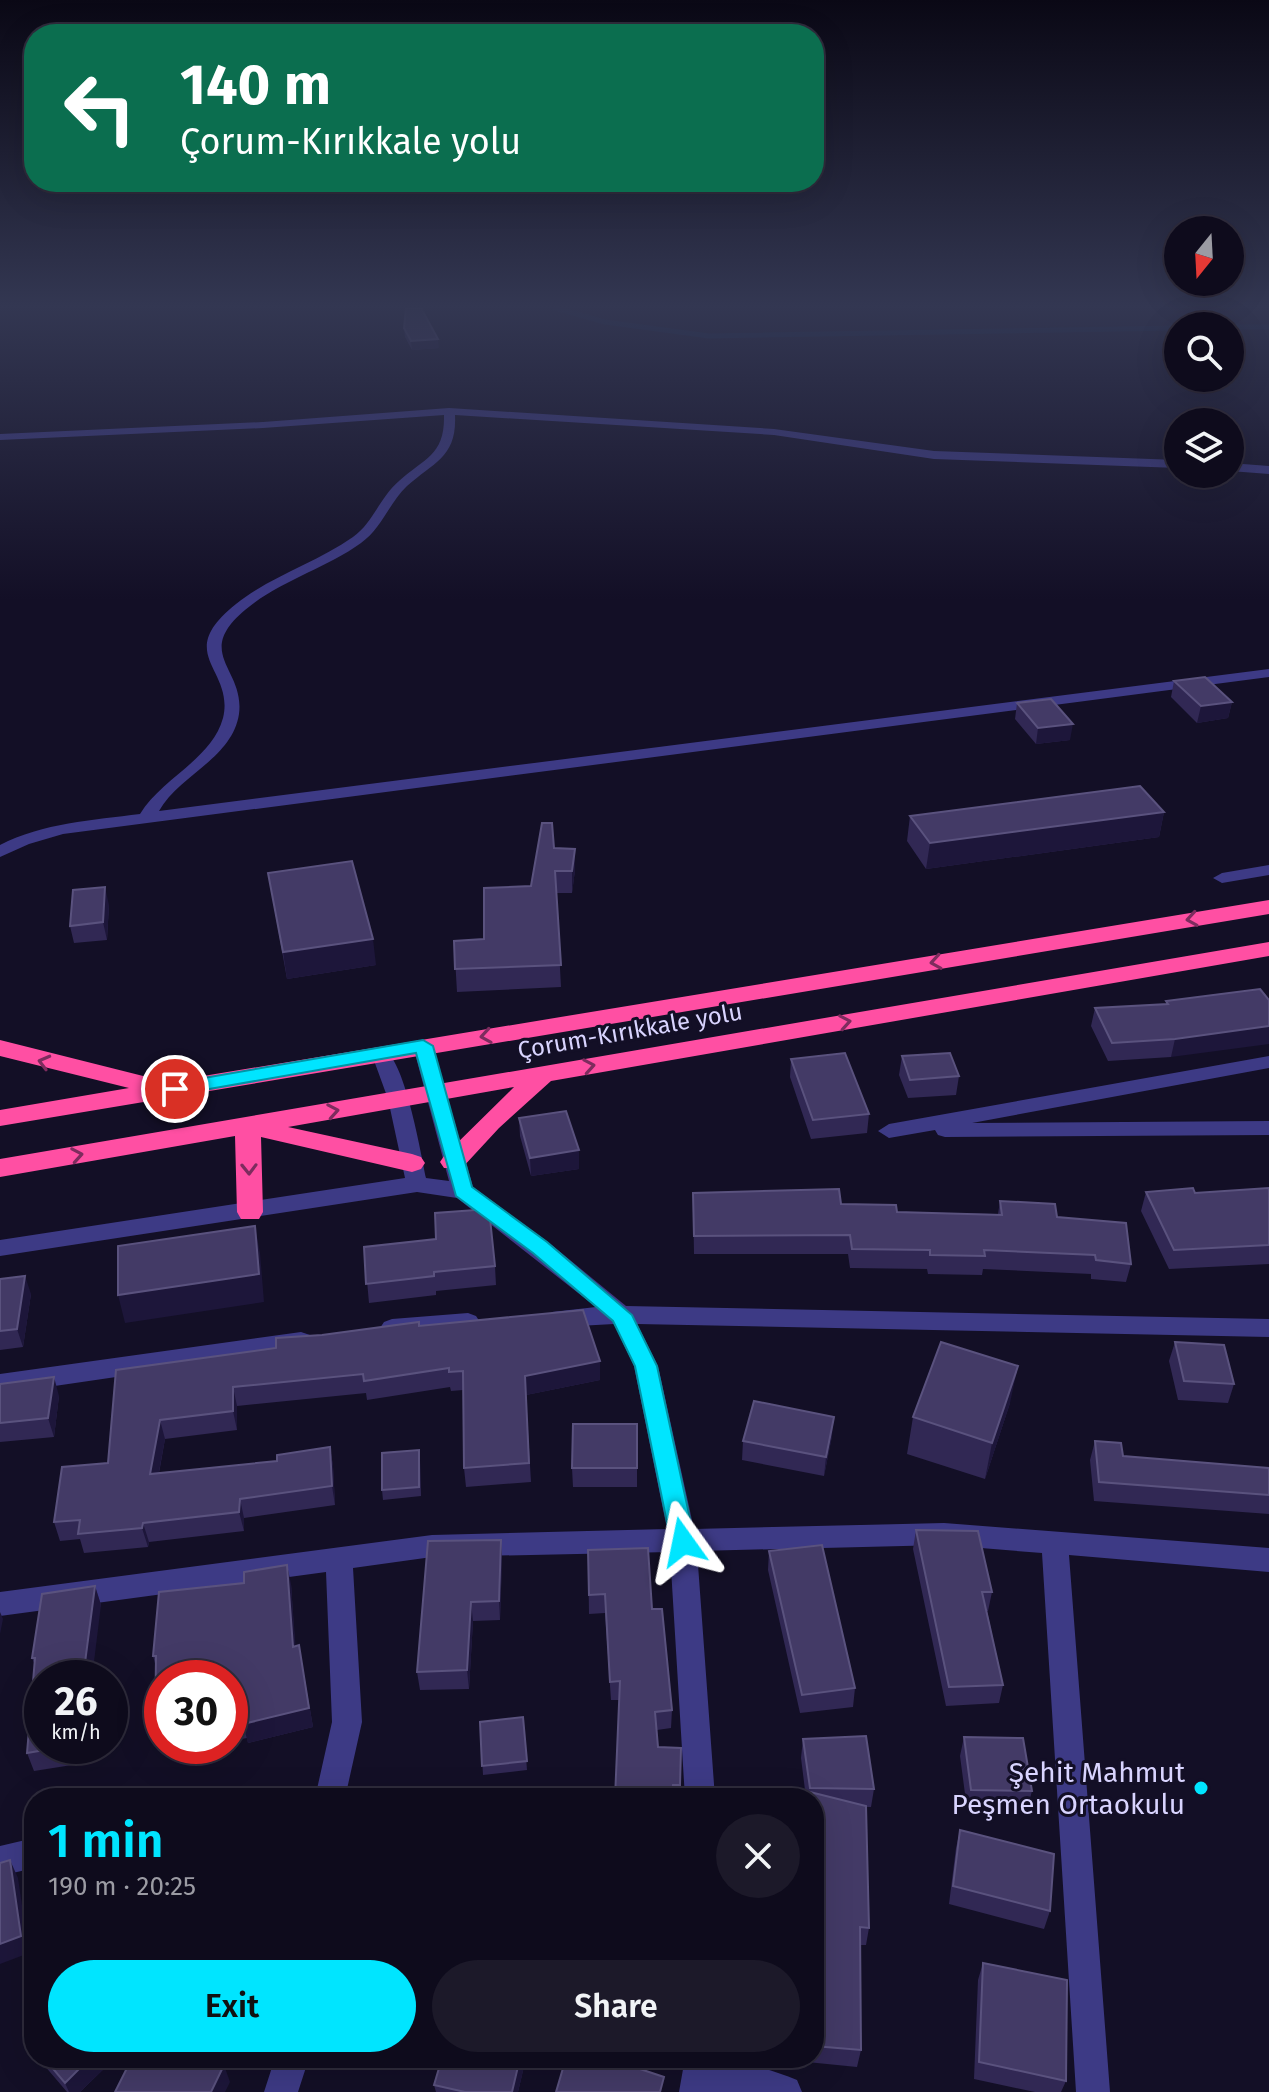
<!DOCTYPE html>
<html lang="en">
<head>
<meta charset="utf-8">
<style>
  :root { --surface:#0e0b1c; --page:#1c1929; --text:#f1f3f6; --muted:#9b9ba3; --line:#2e2b3b; --accent:#00e5ff }
  body { margin:0; font-family:"Fira Sans",sans-serif; background:var(--page); color:var(--text); height:100vh; display:flex; flex-direction:column; font-size:30px; white-space:nowrap }
  * { box-sizing:border-box; margin:0 }
  p { font-size:26px; color:var(--muted) }
  .icon { flex:none; width:44px; height:44px; fill:none; stroke:currentColor; stroke-width:2; stroke-linecap:round; stroke-linejoin:round }
  .map { position:relative; flex:1; overflow:hidden }
  .details { position:absolute; left:24px; top:1788px; width:800px; height:280px; display:flex; flex-direction:column; background:var(--surface); border-radius:32px; box-shadow:0 8px 32px #0002,0 0 0 2px var(--line) }
  .details>* { flex:none }
  .banner { position:absolute; left:24px; top:24px; width:800px; height:168px; border-radius:32px; box-shadow:0 8px 32px #0002,0 0 0 2px var(--line); background:#0b6e4f; color:#fff; overflow:hidden }
  .needle { width:52px; rotate:198deg }
  .controls { position:absolute; left:1164px; top:216px; display:grid; gap:16px }
  .controls a { display:grid; place-items:center; width:80px; height:80px; border-radius:50%; background:var(--surface); box-shadow:0 8px 32px #0002,0 0 0 2px var(--line); font-size:40px }
  .speed { position:absolute; left:24px; top:1660px; display:flex; gap:16px; font-size:40px; font-weight:700; text-align:center }
  .speed>* { display:grid; place-content:center; width:104px; height:104px; border-radius:50%; background:var(--surface); box-shadow:0 8px 32px #0002,0 0 0 2px var(--line); line-height:1 }
  .speed small { font-size:20px; font-weight:400 }
  .speed .limit { border:12px solid #d22; background:#fff; color:#111 }
  .pin { position:absolute; display:grid; place-items:center; width:68px; height:68px; color:#fff; margin:-34px; border:4px solid #fff; border-radius:50%; box-shadow:0 2px 8px #0007 }
  .me { position:absolute; width:88px; margin:-44px; rotate:348deg; stroke-linejoin:round; filter:drop-shadow(0 0 6px #0008) }
  .turn { display:flex; align-items:center; gap:28px; height:168px; padding:0 24px; font-size:36px }
  .turn .icon { width:104px; height:104px; stroke-width:2.5 }
  .turn b { display:block; font-size:56px; line-height:68px }
  .round { display:grid; place-items:center; flex:none; width:84px; height:84px; border-radius:42px; background:var(--page) }
  .headline { display:flex; align-items:center; justify-content:space-between; height:136px; padding:0 24px }
  h1 { font-size:48px; font-weight:600; line-height:60px; color:var(--accent) }
  .cta { display:flex; gap:16px; margin-top:auto; padding:16px 24px }
  .cta a { flex:1; height:92px; border-radius:48px; background:var(--accent); color:#111; font-size:32px; font-weight:600; line-height:92px; text-align:center }
  .cta a+a { background:var(--page); color:var(--text) }
  .map>svg:first-child { display:block }
  .lines { fill:none; stroke-linecap:round; stroke-linejoin:round }
  .stream { stroke:#0c2248; stroke-width:5 }
  .street { fill:#3d3a85; fill-rule:evenodd }
  .highway { fill:#ff4fa3; fill-rule:evenodd }
  .wall { fill:#312854 }
  .shaded-wall { fill:#1d163a }
  .building { fill:#433a66; stroke:#5a527e; stroke-width:2 }
  .oneway { stroke:#7d2c5e }
  .route { fill:#00e5ff; stroke:#0095a6; stroke-width:2 }
  .poi-dot { fill:#00e5ff; stroke:#130f26; stroke-width:3 }
  .labels { text-anchor:middle; stroke-width:6; stroke-linejoin:round; paint-order:stroke }
  .street-label { font-size:24px; fill:#d9d4ff; stroke:#130f26 }
  .near-poi-label { font-size:28px; fill:#d9d4ff; stroke:#130f26; text-anchor:end }
</style>
</head>
<body>
<div class="map">
<svg width="1269" height="2092" viewBox="0 0 1269 2092">
  <rect width="100%" height="100%" fill="#130f26"/>
  <g class="lines">
    <!-- stream -->
    <path class="stream" d="M555,308L605,322L709,336L1178,328
      M1230,327H1269"/>
    <!-- street -->
    <path class="street" d="M449,408L774,429L934,451L1178,460V468L934,459L774,435L455,415C457,457 434,462 407,486C389,503 382,528 361,543C325,569 279,581 245,610C193,654 245,668 239,714C232,759 179,775 159,811L1269,669V677L63,834L29,844L0,857V845C43,823 93,820 140,814C162,778 212,759 223,718C235,668 172,655 236,604C271,576 316,563 353,537C373,523 380,497 399,481C425,458 445,455 444,415L263,428L0,440V434L263,422Z
      M1230,463L1269,466V474L1230,471Z
      M1269,865V875L1222,883L1213,878L1222,873Z
      M423,1040L433,1046L473,1187L548,1242L626,1306L1269,1319V1337L637,1324L658,1366L694,1529L944,1523L1269,1548V1572L1069,1555L1110,2092H1076L1042,1553L944,1545L697,1551L715,1798H685L670,1552L432,1557L353,1568L362,1722L345,1798H315L332,1722L326,1572L0,1616V1592L432,1535L667,1529L634,1366L614,1324L560,1327L552,1324L548,1318L552,1312L596,1307L457,1198L417,1192L0,1256V1240L405,1178L388,1099L372,1055L382,1049C404,1054 421,1154 426,1178L449,1181L413,1046Z
      M1269,1056V1068L972,1123L1269,1121V1135L945,1137L938,1135L935,1130L889,1138L878,1131L889,1124Z
      M468,1313L476,1316L480,1322L476,1328L468,1331L392,1337L384,1334L380,1328L384,1322L392,1319Z
      M301,1332L310,1335L313,1341L310,1347L301,1350L0,1394V1374Z
      M34,1838V1868L0,1876V1846Z
      M275,2058H309L298,2092H264Z
      M685,2058C724,2058 761,2065 797,2080L802,2092H679Z"/>
    <!-- highway -->
    <path class="highway" d="M1269,900V914L0,1126V1110L129,1088L0,1056V1040L167,1082Z
      M1269,942V956L551,1081L499,1128L462,1168H444L440,1162L444,1156L514,1087L288,1127L412,1154L421,1157L425,1163L421,1169L412,1172L261,1137L263,1212L259,1219H241L237,1212L235,1136L0,1177V1159Z"/>
  </g>
  <!-- wall -->
  <path class="wall" d="M404,328L439,348L412,350L405,337Z
    M1174,681L1232,702L1228,718L1197,723L1171,697Z
    M1017,703L1070,740L1036,744L1015,719Z
    M1164,812L1159,837L926,869L907,841L910,816Z
    M554,848L575,849V870L572,893H556L561,987L457,992L454,941L484,939L531,886Z
    M268,873L376,965L287,979Z
    M109,905L107,940L74,943L70,926Z
    M1260,989L1171,1057L1108,1061L1091,1026L1095,1008L1166,1004V1001Z
    M902,1056L959,1076L956,1095L908,1098L899,1075Z
    M791,1059L869,1114L867,1133L811,1139L790,1077Z
    M519,1118L579,1150V1169L531,1176L520,1136Z
    M1269,1188V1264L1169,1269L1141,1211L1146,1192L1195,1193Z
    M693,1193L841,1204L897,1212L998,1214L1000,1201L1057,1217L1131,1264L1126,1282L1091,1279V1274L983,1269L982,1275L928,1274L927,1269L850,1268L848,1254H694Z
    M364,1247L495,1266L496,1285L436,1291V1295L369,1303Z
    M0,1279L31,1294L23,1347L0,1350Z
    M419,1326L600,1361V1380L526,1395L531,1482L466,1487L464,1468L463,1390L451,1391L450,1387L367,1400L366,1393L237,1406V1430L165,1439L159,1473L277,1461L330,1447L333,1466L335,1505L244,1518V1531L149,1542L148,1547L84,1553L80,1539L60,1541L54,1522L108,1463L116,1370L276,1348L322,1335Z
    M1175,1342L1234,1384L1228,1403L1178,1400L1169,1361Z
    M0,1384L59,1396L54,1437L0,1442Z
    M1010,1403L985,1479L907,1454L913,1417Z
    M637,1424V1487H573L572,1468Z
    M832,1436L824,1476L742,1460L743,1441Z
    M1095,1441L1123,1456L1269,1468V1514L1094,1501L1090,1460Z
    M420,1460L421,1496L383,1500L382,1490Z
    M916,1530L992,1592L988,1611H987L1003,1685L999,1703L946,1706L913,1549Z
    M588,1550L652,1609L672,1710L671,1728L657,1730L658,1747L681,1748L679,1798H615L619,1700H611L605,1613L589,1614Z
    M769,1551L855,1688L853,1707L800,1713L768,1570Z
    M502,1559L500,1620L473,1621L469,1689L420,1690L417,1672Z
    M291,1584L295,1646L299,1645L313,1727L248,1743L247,1738L230,1741V1678H162V1746H203L161,1753L155,1735L156,1667L153,1656Z
    M95,1586L101,1605L42,1746H92L91,1762L34,1771L27,1753L35,1665L32,1658Z
    M523,1717L527,1770L483,1775L480,1722Z
    M964,1737L1032,1791L1027,1810L967,1809L960,1756Z
    M803,1739L874,1789L871,1807H866L869,1928L866,1945H860L861,2050L857,2067L767,2058H814V1798H806L801,1758Z
    M960,1830L1050,1911L1044,1929L949,1904L956,1848Z
    M983,1963L1066,2081L1061,2092H1035L974,2079L978,1980Z
    M34,2026V2053L24,2035Z
    M38,2058H115L80,2092H67Z
    M442,2058H526L518,2092H436L434,2085Z"/>
  <!-- shaded-wall -->
  <path class="shaded-wall" d="M438,339L439,348L412,350L411,341Z
    M1232,702L1228,718L1197,723L1201,706Z
    M1073,724L1070,740L1036,744L1038,728Z
    M1164,812L1159,837L926,869L930,843Z
    M575,849V870L572,893V871Z
    M105,887L109,905L107,940L103,922Z
    M373,939L376,965L287,979L283,952Z
    M1269,1026V1044L1171,1057L1175,1039Z
    M579,1150V1169L531,1176L530,1158Z
    M255,1226L260,1253L264,1302L125,1323L118,1295Z
    M25,1276L31,1294L23,1347L17,1329Z
    M600,1361V1380L526,1395L531,1482L525,1376Z
    M1018,1366L1010,1403L985,1479L992,1443Z
    M54,1377L59,1396L54,1437L48,1418Z
    M233,1387L237,1406V1430L233,1411Z
    M834,1417L832,1436L824,1476L826,1457Z
    M160,1420L165,1439L155,1493L150,1474Z
    M330,1447L333,1466L335,1505L332,1486Z
    M240,1499L244,1518V1531L239,1512Z
    M143,1523L149,1542L148,1547L142,1528Z
    M501,1540L502,1559L500,1620L499,1601Z
    M287,1565L291,1584L297,1666L293,1647Z
    M95,1586L101,1605L92,1678H83Z
    M471,1602L473,1621L469,1689L467,1670Z
    M0,1612L3,1619L0,1634Z
    M299,1645L313,1727L248,1743L243,1724Z
    M86,1746H92L91,1762Z
    M10,1860L18,1878L29,1953L0,1964V1944Z
    M90,2058H115L80,2092H69L65,2083Z
    M520,2058H526L518,2092H512Z
    M224,2065L230,2082L225,2092H211Z"/>
  <!-- building -->
  <path class="building" d="M406,308H421L438,339L411,341L404,328Z
    M1205,677L1232,702L1201,706L1174,681Z
    M1051,699L1073,724L1038,728L1017,703Z
    M1140,786L1164,812L930,843L910,816Z
    M542,823H552L554,848L575,849L572,871H555L561,965L455,969L454,941L484,939V888L531,886Z
    M352,861L373,939L283,952L268,873Z
    M105,887L103,922L70,926L73,890Z
    M1260,989L1269,1000V1026L1175,1039L1112,1043L1095,1008L1168,1004L1166,1001Z
    M845,1053L869,1114L813,1120L791,1059Z
    M950,1053L959,1076L910,1080L902,1056Z
    M566,1111L579,1150L530,1158L519,1118Z
    M1193,1188L1195,1193L1269,1188V1245L1174,1250L1146,1192Z
    M839,1189L841,1204L896,1205L897,1212L1002,1215L1000,1201L1055,1204L1057,1217L1126,1223L1131,1264L1096,1260L1095,1255L984,1250L985,1256L930,1255V1250L852,1249L850,1235L694,1236L693,1193Z
    M489,1209L495,1266L434,1272V1276L366,1284L364,1247L436,1239L435,1213Z
    M255,1226L259,1274L118,1295V1246Z
    M25,1276L17,1329L0,1331V1279Z
    M583,1310L600,1361L525,1376L529,1463L464,1468L463,1371L449,1372V1368L364,1381L363,1374L233,1387V1411L160,1420L150,1474L277,1461V1455L330,1447L332,1486L240,1499L239,1512L143,1523L142,1528L78,1534L80,1520L54,1522L62,1467L108,1463L116,1370L276,1348V1338L322,1335L419,1322V1326Z
    M941,1342L1018,1366L992,1443L913,1417Z
    M1175,1342L1224,1345L1234,1384L1184,1381Z
    M54,1377L48,1418L0,1423V1384Z
    M754,1401L834,1417L826,1457L743,1441Z
    M573,1424H637V1468H572Z
    M1095,1441L1121,1443L1123,1456L1269,1468V1495L1099,1482Z
    M419,1450V1487L382,1490V1453Z
    M916,1530L978,1531L992,1592H982L1003,1685L949,1687Z
    M501,1540L499,1601L471,1602L467,1670L417,1672L428,1541Z
    M822,1545L855,1688L802,1695L769,1551Z
    M648,1548L652,1609H662L672,1710L655,1712L658,1747L681,1748L680,1785H673L672,1798H615L620,1681L610,1682L605,1594L589,1595L588,1550Z
    M287,1565L293,1647L299,1645L309,1708L243,1724V1720L230,1722V1678H162V1734L155,1735L156,1656H153L159,1592L244,1583V1572Z
    M95,1586L83,1678H42V1746H68L27,1753L35,1658H32L42,1594Z
    M523,1717L527,1761L482,1766L480,1722Z
    M866,1736L874,1789L810,1788L803,1739Z
    M964,1737L1023,1738L1032,1791L971,1790Z
    M810,1792L866,1806L869,1928L860,1927L861,2050L814,2046V1838L816,1839L814,1822V1798H811Z
    M960,1830L1054,1854L1050,1911L953,1886Z
    M10,1860L21,1936L0,1944V1863Z
    M983,1963L1067,1980L1066,2081L979,2062Z
    M34,2026V2046L24,2035Z
    M44,2058H90L65,2083Z
    M132,2058H205L224,2065L211,2092H115Z
    M442,2058H520L512,2092H465L434,2085Z
    M566,2058H607L664,2077L660,2092H556Z"/>
  <!-- one-way arrows -->
  <defs><path id="oneway-chevron" d="M-2-3.5L2.5 0L-2 3.5" fill="none" stroke-width="1.6" stroke-linecap="round" stroke-linejoin="round" transform="scale(2)"/></defs>
  <g class="oneway">
    <use href="#oneway-chevron" transform="translate(1192 919) rotate(171)"/>
    <use href="#oneway-chevron" transform="translate(936 962) rotate(171)"/>
    <use href="#oneway-chevron" transform="translate(845 1022) rotate(-10)"/>
    <use href="#oneway-chevron" transform="translate(486 1036) rotate(171)"/>
    <use href="#oneway-chevron" transform="translate(44 1062) rotate(-165)"/>
    <use href="#oneway-chevron" transform="translate(589 1066) rotate(-10)"/>
    <use href="#oneway-chevron" transform="translate(333 1111) rotate(-10)"/>
    <use href="#oneway-chevron" transform="translate(77 1155) rotate(-10)"/>
    <use href="#oneway-chevron" transform="translate(249 1169) rotate(89)"/>
  </g>
  <!-- sky -->
  <linearGradient id="sky" x2="0" y2="1"><stop stop-color="#0a0815"/><stop offset="0.51" stop-color="#333752"/><stop offset="1" stop-color="#333752" stop-opacity="0"/></linearGradient>
  <rect width="1269" height="600" fill="url(#sky)"/>
  <!-- route -->
  <path class="route" d="M423,1040L433,1046L472,1187L547,1242L632,1315L657,1366L695,1542L692,1549L683,1552L674,1549L671,1542L635,1366L613,1321L533,1253L456,1196L416,1053L175,1095L166,1089L175,1083Z"/>
  <!-- markers -->
  <circle class="poi-dot" cx="1201" cy="1788" r="8"/>
  <g class="labels">
    <!-- street labels -->
    <g class="street-label">
      <text transform="translate(630 1031) rotate(-10)" y="8">Çorum-Kırıkkale yolu</text>
    </g>
    <!-- near-poi labels -->
    <g class="near-poi-label">
      <text x="1185" y="1782">Şehit Mahmut<tspan x="1185" dy="32">Peşmen Ortaokulu</tspan></text>
    </g>
  </g>
</svg>
<div class="controls">
<a><svg class="needle" viewBox="-14 -14 28 28"><path d="M0-13l5 13h-10z" fill="#e53935"/><path d="M0 13l5-13h-10z" fill="#9b9ba3"/></svg></a>
<a><svg class="icon" aria-label="search" viewBox="0 0 24 24"><circle cx="10" cy="10" r="6"/><path d="M15 15l6 6"/></svg></a>
<a><svg class="icon" aria-label="layers" viewBox="0 0 24 24"><path d="M12 4l9 5-9 5-9-5zM3 14l9 5 9-5"/></svg></a>
</div>
<div class="speed"><div>26<small>km/h</small></div><div class="limit">30</div></div>
<div class="pin" style="left:175px;top:1089px;background:#d93025"><svg class="icon" aria-label="arrive" viewBox="0 0 24 24"><path d="M6 21V4h12l-3 4 3 4H6"/></svg></div>
<svg class="me" style="left:683px;top:1542px" viewBox="-20 -20 40 40"><path d="M0-17L14 15 0 8-14 15z" fill="#00e5ff" stroke="#fff" stroke-width="4"/></svg>
<div class="banner">
<div class="turn"><svg class="icon" aria-label="left" viewBox="0 0 24 24"><path d="M17 20v-9H6M10 6l-5 5 5 5"/></svg><div><b>140 m</b>Çorum-Kırıkkale yolu</div></div>
</div>
<section class="details">
<div class="headline"><div><h1>1 min</h1><p>190 m · 20:25</p></div><a class="round"><svg class="icon" aria-label="close" viewBox="0 0 24 24"><path d="M6 6l12 12M18 6L6 18"/></svg></a></div>
<div class="cta"><a>Exit</a><a>Share</a></div>
</section>
</div>
</body>
</html>
